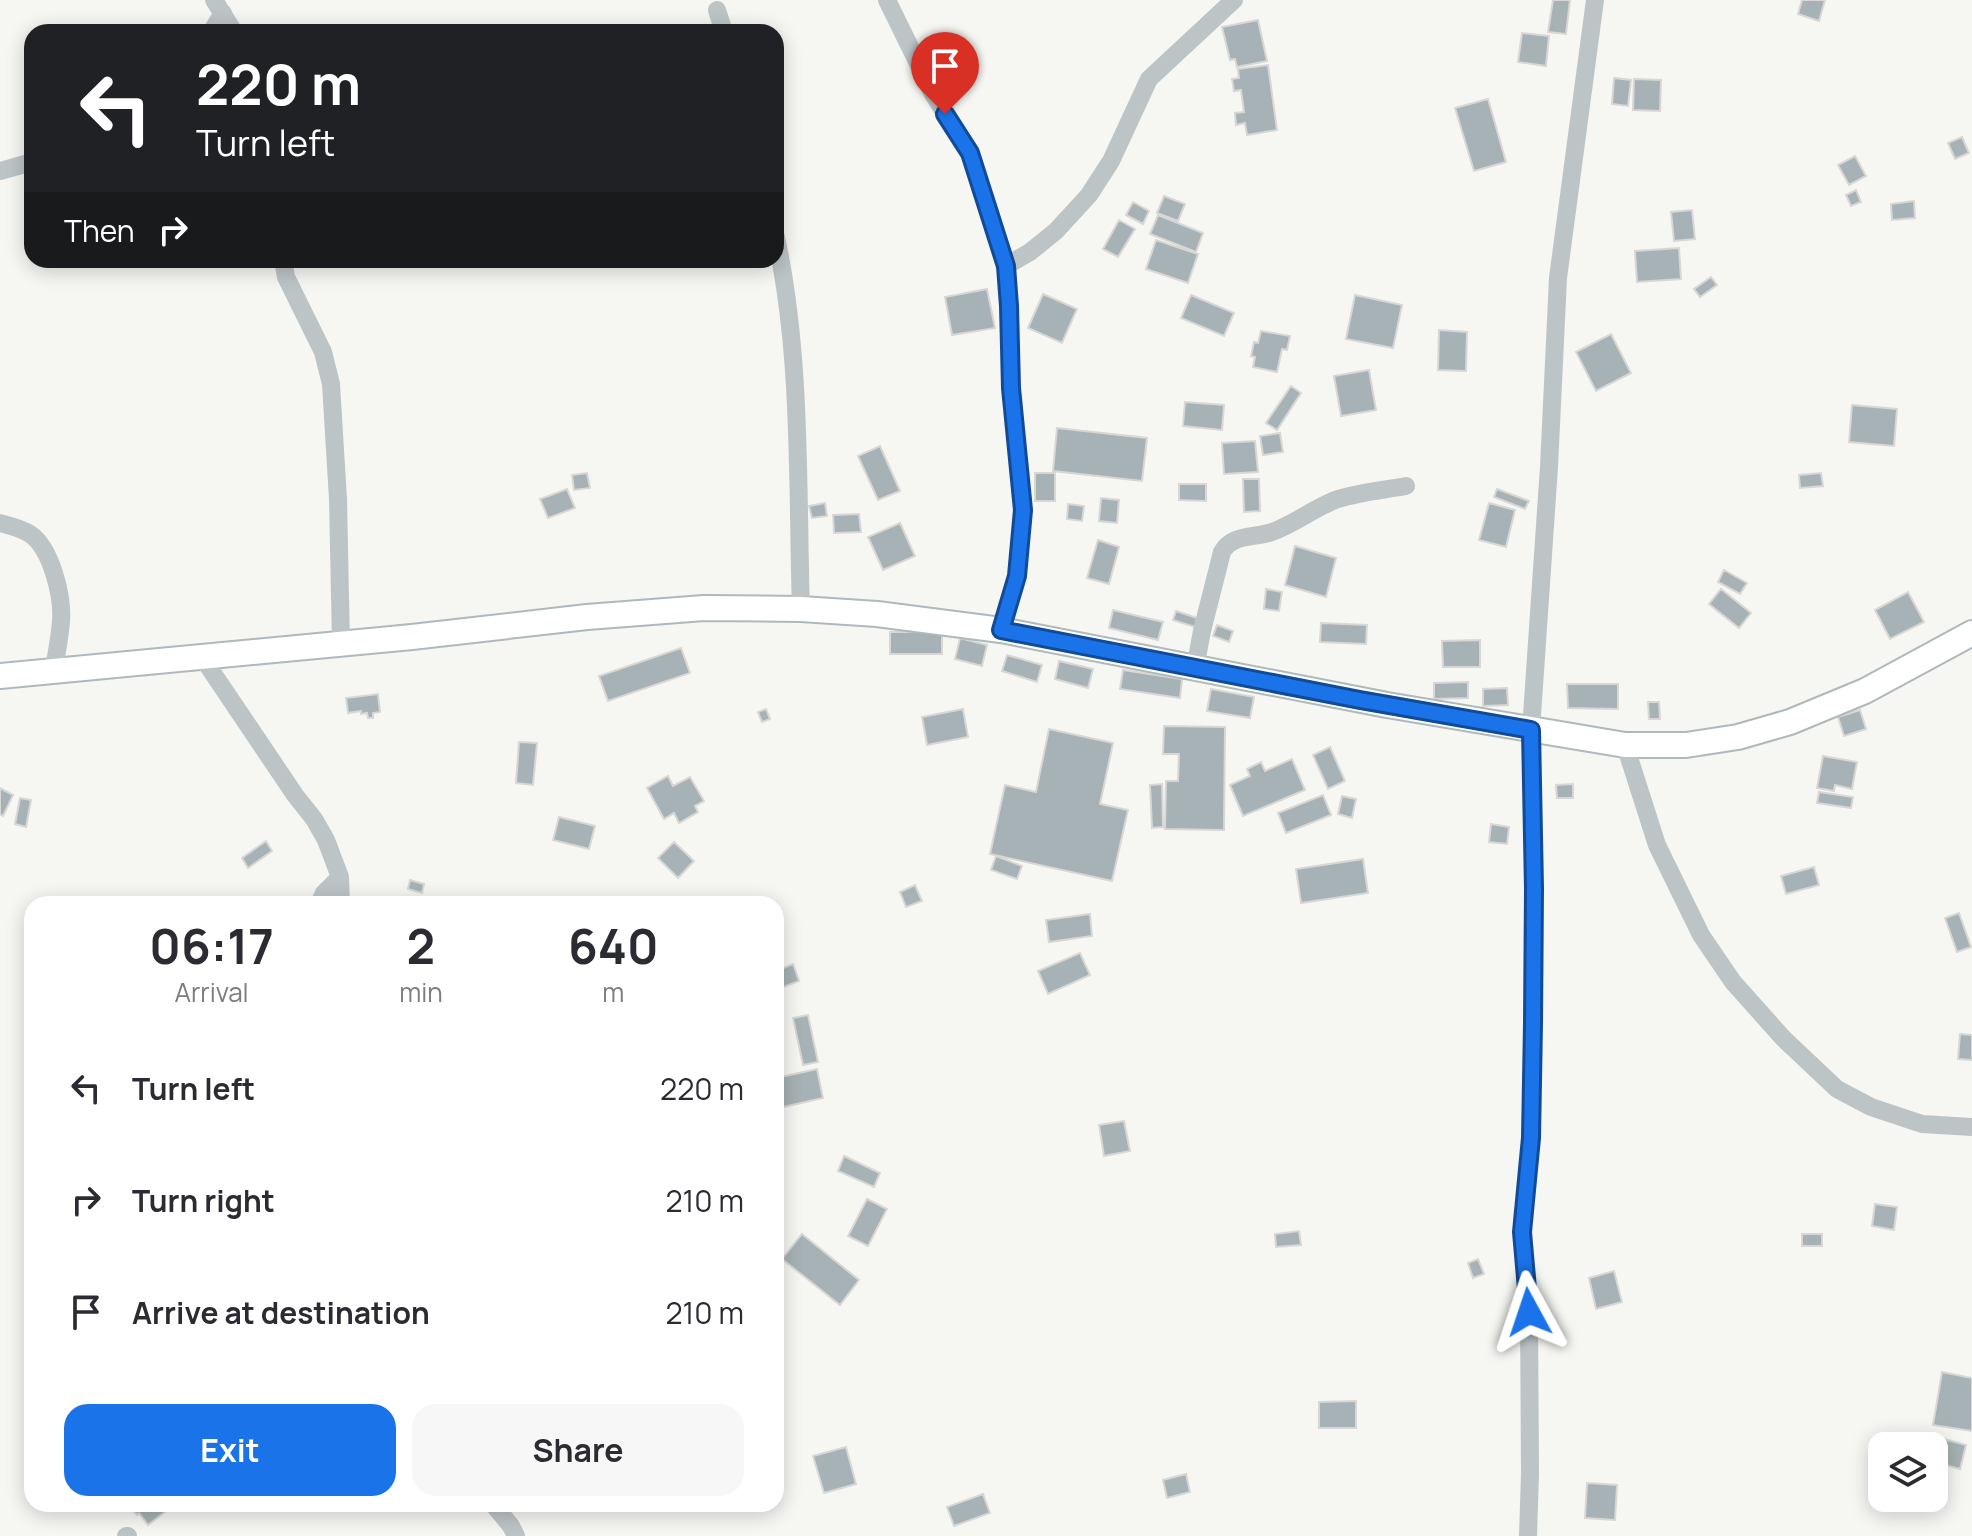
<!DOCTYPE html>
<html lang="en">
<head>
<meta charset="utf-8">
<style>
  :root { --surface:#fff; --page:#f7f7f7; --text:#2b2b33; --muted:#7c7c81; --accent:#1a73e8 }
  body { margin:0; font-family:Manrope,sans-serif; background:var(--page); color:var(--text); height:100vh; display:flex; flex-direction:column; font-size:30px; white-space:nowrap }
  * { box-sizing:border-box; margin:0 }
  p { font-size:26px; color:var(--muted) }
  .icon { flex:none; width:44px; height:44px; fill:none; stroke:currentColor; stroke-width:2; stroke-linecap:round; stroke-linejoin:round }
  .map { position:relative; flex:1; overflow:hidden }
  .panel { position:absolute; left:24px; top:896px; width:760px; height:616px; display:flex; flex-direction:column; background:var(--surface); border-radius:24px; box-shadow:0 4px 20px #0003 }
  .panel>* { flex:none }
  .top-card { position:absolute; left:24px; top:24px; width:760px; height:244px; border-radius:24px; box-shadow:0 4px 20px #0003; background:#202124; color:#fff; overflow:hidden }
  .buttons { position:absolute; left:1868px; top:1432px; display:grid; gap:16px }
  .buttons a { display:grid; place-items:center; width:80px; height:80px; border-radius:16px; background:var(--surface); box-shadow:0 4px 20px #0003; font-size:40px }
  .pin { position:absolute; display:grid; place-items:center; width:68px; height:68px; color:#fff; margin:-82px -34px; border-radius:50% 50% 50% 0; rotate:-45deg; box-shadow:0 0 8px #0007 }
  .pin .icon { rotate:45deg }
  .me { position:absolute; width:88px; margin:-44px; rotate:355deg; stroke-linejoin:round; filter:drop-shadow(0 0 6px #0008) }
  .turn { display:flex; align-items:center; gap:28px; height:168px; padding:0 40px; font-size:36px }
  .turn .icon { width:104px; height:104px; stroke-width:2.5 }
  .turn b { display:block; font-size:56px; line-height:68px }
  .then { display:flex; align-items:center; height:76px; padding:0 40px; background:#0003; gap:16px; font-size:30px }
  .eta { display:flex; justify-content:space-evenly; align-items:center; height:136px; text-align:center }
  .eta b { font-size:48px; font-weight:700; line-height:56px }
  .button { display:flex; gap:16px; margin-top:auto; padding:16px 40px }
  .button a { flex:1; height:92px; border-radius:24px; background:var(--accent); color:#fff; font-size:32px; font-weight:700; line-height:92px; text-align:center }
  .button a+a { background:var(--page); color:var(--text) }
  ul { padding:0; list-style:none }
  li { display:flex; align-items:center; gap:24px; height:112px; padding:0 40px }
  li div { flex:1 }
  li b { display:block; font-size:30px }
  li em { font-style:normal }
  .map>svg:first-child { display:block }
  .building { fill:#a6b2b5; stroke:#d8d7d5; stroke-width:2 }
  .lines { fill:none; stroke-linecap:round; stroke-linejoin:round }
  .secondary-casing { stroke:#afb8bb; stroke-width:28 }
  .street { stroke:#bdc4c6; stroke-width:18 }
  .secondary { stroke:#fff; stroke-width:24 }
  .route-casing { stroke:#114b97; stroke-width:20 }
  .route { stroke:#1a73e8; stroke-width:14 }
</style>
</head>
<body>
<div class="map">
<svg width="1972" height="1536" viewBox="0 0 1972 1536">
  <rect width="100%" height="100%" fill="#f6f6f3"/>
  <!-- building -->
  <path class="building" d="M1553,0H1570L1566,34L1548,32Z
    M1802,0H1825L1819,21L1798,14Z
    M1258,20L1267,61L1237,67L1235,59L1230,60L1222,27Z
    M1522,33L1549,36L1546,66L1518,62Z
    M1268,65L1277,130L1247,135L1245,123L1236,125L1235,113L1244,112L1241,90L1234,91L1232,79L1239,78L1238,69Z
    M1614,78L1631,80L1628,106L1612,104Z
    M1634,79L1661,80L1660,111L1633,110Z
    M1488,99L1506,162L1474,171L1455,108Z
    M1962,137L1969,153L1955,159L1948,143Z
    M1855,156L1866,176L1849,185L1838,165Z
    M1856,190L1861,202L1851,206L1846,195Z
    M1164,196L1185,204L1178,221L1157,213Z
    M1914,201L1915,218L1892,220L1891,204Z
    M1133,202L1149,211L1143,224L1126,215Z
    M1692,210L1695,239L1674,241L1671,212Z
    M1158,215L1203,233L1196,252L1150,234Z
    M1119,220L1135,229L1118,257L1103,249Z
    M1156,240L1198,254L1188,283L1146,269Z
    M1679,248L1681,279L1637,282L1635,251Z
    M1711,277L1717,285L1700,297L1694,289Z
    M987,289L995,328L952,335L945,297Z
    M1043,294L1077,309L1062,343L1028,328Z
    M1191,295L1234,313L1224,336L1181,318Z
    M1355,295L1402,305L1393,348L1346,339Z
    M1439,330L1467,332L1466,371L1438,370Z
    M1261,331L1290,336L1287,350L1282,349L1277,372L1253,367L1255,357L1251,356L1254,342L1258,343Z
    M1611,334L1631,373L1596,391L1576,352Z
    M1369,370L1376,410L1341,416L1334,376Z
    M1291,386L1301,393L1277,430L1266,423Z
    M1185,402L1224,405L1222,430L1183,426Z
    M1852,405L1897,409L1894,446L1849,442Z
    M1057,428L1147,438L1142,481L1053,471Z
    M1280,433L1283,452L1263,455L1260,436Z
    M1255,441L1258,472L1224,474L1222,443Z
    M880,446L900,491L878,500L858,456Z
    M587,473L590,488L574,490L572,475Z
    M1035,473H1055V501H1035Z
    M1821,473L1823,486L1800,488L1799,475Z
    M1243,479H1259L1260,511L1244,512Z
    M1179,484H1206V501L1179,500Z
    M567,489L575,508L548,518L540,499Z
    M1497,489L1529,501L1525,509L1494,497Z
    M1101,498L1119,500L1117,523L1099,521Z
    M825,503L827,516L812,518L809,506Z
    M1489,503L1515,510L1506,547L1479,540Z
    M1068,504L1084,506L1082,521L1067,519Z
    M859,514L861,532L834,533L833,515Z
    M900,523L915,556L883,570L868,537Z
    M1098,540L1119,547L1109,584L1087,578Z
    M1295,546L1336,558L1326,597L1285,585Z
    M1724,570L1747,583L1740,594L1718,582Z
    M1266,589L1282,592L1279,611L1264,609Z
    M1721,589L1751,613L1739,628L1709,604Z
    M1908,592L1924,622L1890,639L1875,610Z
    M1113,610L1163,622L1158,640L1109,628Z
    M1176,611L1197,618L1195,627L1173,620Z
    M1321,623L1367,625L1366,644L1320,642Z
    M1217,625L1233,631L1229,642L1213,636Z
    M890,632H942V654H890Z
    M960,638L987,645L982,666L955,659Z
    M1480,640V667H1443L1442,641Z
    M681,648L690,673L608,701L599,676Z
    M1007,655L1042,665L1037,682L1002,671Z
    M1059,661L1093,669L1088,688L1055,679Z
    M1123,670L1182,679L1180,698L1120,689Z
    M1468,682V698L1434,699V683Z
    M1567,684H1618V709L1568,708Z
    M1507,688L1508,705L1483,706V689Z
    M1211,689L1254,697L1250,718L1207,711Z
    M378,694L380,712L373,713V718H368L367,713L361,714V711L348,713L346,698Z
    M1648,702H1659L1660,719H1649Z
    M766,709L770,719L762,722L758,712Z
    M963,709L968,737L927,745L922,717Z
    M1860,710L1866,729L1844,736L1838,717Z
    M1164,726L1225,727L1224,830L1165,829L1166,781H1178L1179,754H1163Z
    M1049,729L1113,743L1100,804L1128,810L1112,881L990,854L1005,785L1036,792Z
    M519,742L537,743L533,785L516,783Z
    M1330,747L1345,781L1328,789L1313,755Z
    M1823,756L1857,762L1852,789L1835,785L1834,791L1817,788Z
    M1292,759L1305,790L1243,816L1230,785L1250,776L1247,769L1261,762L1265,771Z
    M668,776L673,786L690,777L704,801L695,806L698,812L679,823L674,813L664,819L647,788Z
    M1162,784L1163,827L1152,828L1150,785Z
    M1573,784V798H1557L1556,785Z
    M0,788L13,795L3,816L0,814Z
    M1819,792L1853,797L1851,808L1817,803Z
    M1323,795L1331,815L1286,833L1278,813Z
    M1342,796L1356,799L1352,818L1338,814Z
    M20,798L31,800L26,827L15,824Z
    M559,817L595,826L589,849L553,840Z
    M1491,824L1509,827L1507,844L1489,842Z
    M266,841L272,851L248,868L242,858Z
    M674,842L694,861L678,878L658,858Z
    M996,856L1022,866L1017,879L991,870Z
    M1363,859L1368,893L1301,903L1296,869Z
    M1814,867L1819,885L1786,894L1781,876Z
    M410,880L424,884L422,893L408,889Z
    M915,885L922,901L906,907L900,892Z
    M1959,913L1971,947L1957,952L1945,918Z
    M1090,914L1092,936L1049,942L1046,920Z
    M1080,953L1090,975L1048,994L1038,971Z
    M793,964L799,981L778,989L776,984V971Z
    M808,1015L818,1062L803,1065L793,1018Z
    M1960,1034L1972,1035V1060L1958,1059Z
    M817,1069L823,1098L779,1108L776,1097V1078Z
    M1124,1121L1130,1151L1104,1156L1099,1125Z
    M844,1156L880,1173L874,1187L838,1171Z
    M867,1199L887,1209L868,1246L848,1236Z
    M1875,1204L1897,1207L1894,1230L1872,1226Z
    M1299,1231L1301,1245L1276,1247L1275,1234Z
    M802,1234L859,1280L840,1305L782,1259Z
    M1802,1234H1822V1246H1802Z
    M1478,1259L1484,1274L1473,1278L1468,1263Z
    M1614,1271L1622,1302L1596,1309L1589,1278Z
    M1942,1372L1972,1378V1431L1933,1425Z
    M1356,1401V1428H1319V1402Z
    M1944,1439L1966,1445L1960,1469L1938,1463Z
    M846,1447L856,1484L824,1493L813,1456Z
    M1186,1474L1190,1492L1167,1498L1163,1480Z
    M1587,1483L1617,1485L1615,1520L1585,1518Z
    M983,1494L990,1513L954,1526L947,1507Z
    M128,1504H169L171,1507L148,1525L139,1513L137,1515Z"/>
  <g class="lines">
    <!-- secondary casing -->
    <g class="secondary-casing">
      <path id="secondary" d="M0,676L412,637L587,617L704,608L801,609L877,614L1001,630L1387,705L1625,745H1686L1738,737L1790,722L1865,691L1972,633"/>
    </g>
    <!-- street -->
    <path class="street" d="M214,0L234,32
      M887,0L933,94L970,153L1006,266L1009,306L1011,388L1023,510L1017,576L1001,630
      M717,10L724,32
      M211,32L223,13
      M0,171L32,162
      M776,237C802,358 797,485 801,609
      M283,260L286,277L323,352L331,384L338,499L341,644
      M1006,266L1030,252L1056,231L1089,195L1111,161L1149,79L1234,0
      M0,523C10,526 21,528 30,534C51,548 63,596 61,621C60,637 56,654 54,671
      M202,657L295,795L314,819L326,840L340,877L341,904
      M1195,668L1202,631L1222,552C1232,534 1254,538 1272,532C1295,524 1315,507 1338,499C1360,492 1384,490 1406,486
      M1625,745L1657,845L1701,935L1733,982L1783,1038L1837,1089L1871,1107L1922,1124L1972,1127
      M319,904L324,893L340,877
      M493,1504L511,1526L516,1536
      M126,1536H128
      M1528,1536L1530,1474L1529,1312L1522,1232L1531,1138L1533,1024L1534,889L1531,730L1549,467L1558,278L1595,0"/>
    <!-- secondary -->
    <use href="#secondary" class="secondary"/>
  </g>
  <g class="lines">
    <!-- route casing -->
    <g class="route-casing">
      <path id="route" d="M945,114L970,153L1006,266L1009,306L1011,388L1023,510L1017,576L1001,630L1360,700L1531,730L1534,889L1533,1024L1531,1138L1522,1232L1529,1312"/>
    </g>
    <!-- route -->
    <use href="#route" class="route"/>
  </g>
</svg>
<div class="buttons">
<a><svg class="icon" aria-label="layers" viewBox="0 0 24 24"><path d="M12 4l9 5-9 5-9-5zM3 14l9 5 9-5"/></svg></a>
</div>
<div class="pin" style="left:945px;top:114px;background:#d93025"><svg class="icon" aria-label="arrive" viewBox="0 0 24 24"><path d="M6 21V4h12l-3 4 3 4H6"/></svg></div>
<svg class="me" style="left:1529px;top:1312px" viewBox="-20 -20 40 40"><path d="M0-17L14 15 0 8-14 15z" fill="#1a73e8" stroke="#fff" stroke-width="4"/></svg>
<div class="top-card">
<div class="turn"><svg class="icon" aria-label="left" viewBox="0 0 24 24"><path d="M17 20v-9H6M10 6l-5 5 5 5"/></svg><div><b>220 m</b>Turn left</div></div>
<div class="then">Then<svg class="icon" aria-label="right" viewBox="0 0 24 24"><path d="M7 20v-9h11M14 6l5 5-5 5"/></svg></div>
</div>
<section class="panel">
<div class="eta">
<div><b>06:17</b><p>Arrival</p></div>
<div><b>2</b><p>min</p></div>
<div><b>640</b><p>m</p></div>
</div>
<ul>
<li><svg class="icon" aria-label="left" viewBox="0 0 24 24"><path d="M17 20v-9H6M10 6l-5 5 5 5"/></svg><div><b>Turn left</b></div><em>220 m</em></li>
<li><svg class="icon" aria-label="right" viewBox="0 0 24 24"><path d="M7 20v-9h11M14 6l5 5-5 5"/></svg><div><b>Turn right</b></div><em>210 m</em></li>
<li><svg class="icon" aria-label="arrive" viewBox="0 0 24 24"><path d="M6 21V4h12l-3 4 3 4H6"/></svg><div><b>Arrive at destination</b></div><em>210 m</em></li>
</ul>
<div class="button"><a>Exit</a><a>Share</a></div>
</section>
</div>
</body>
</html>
